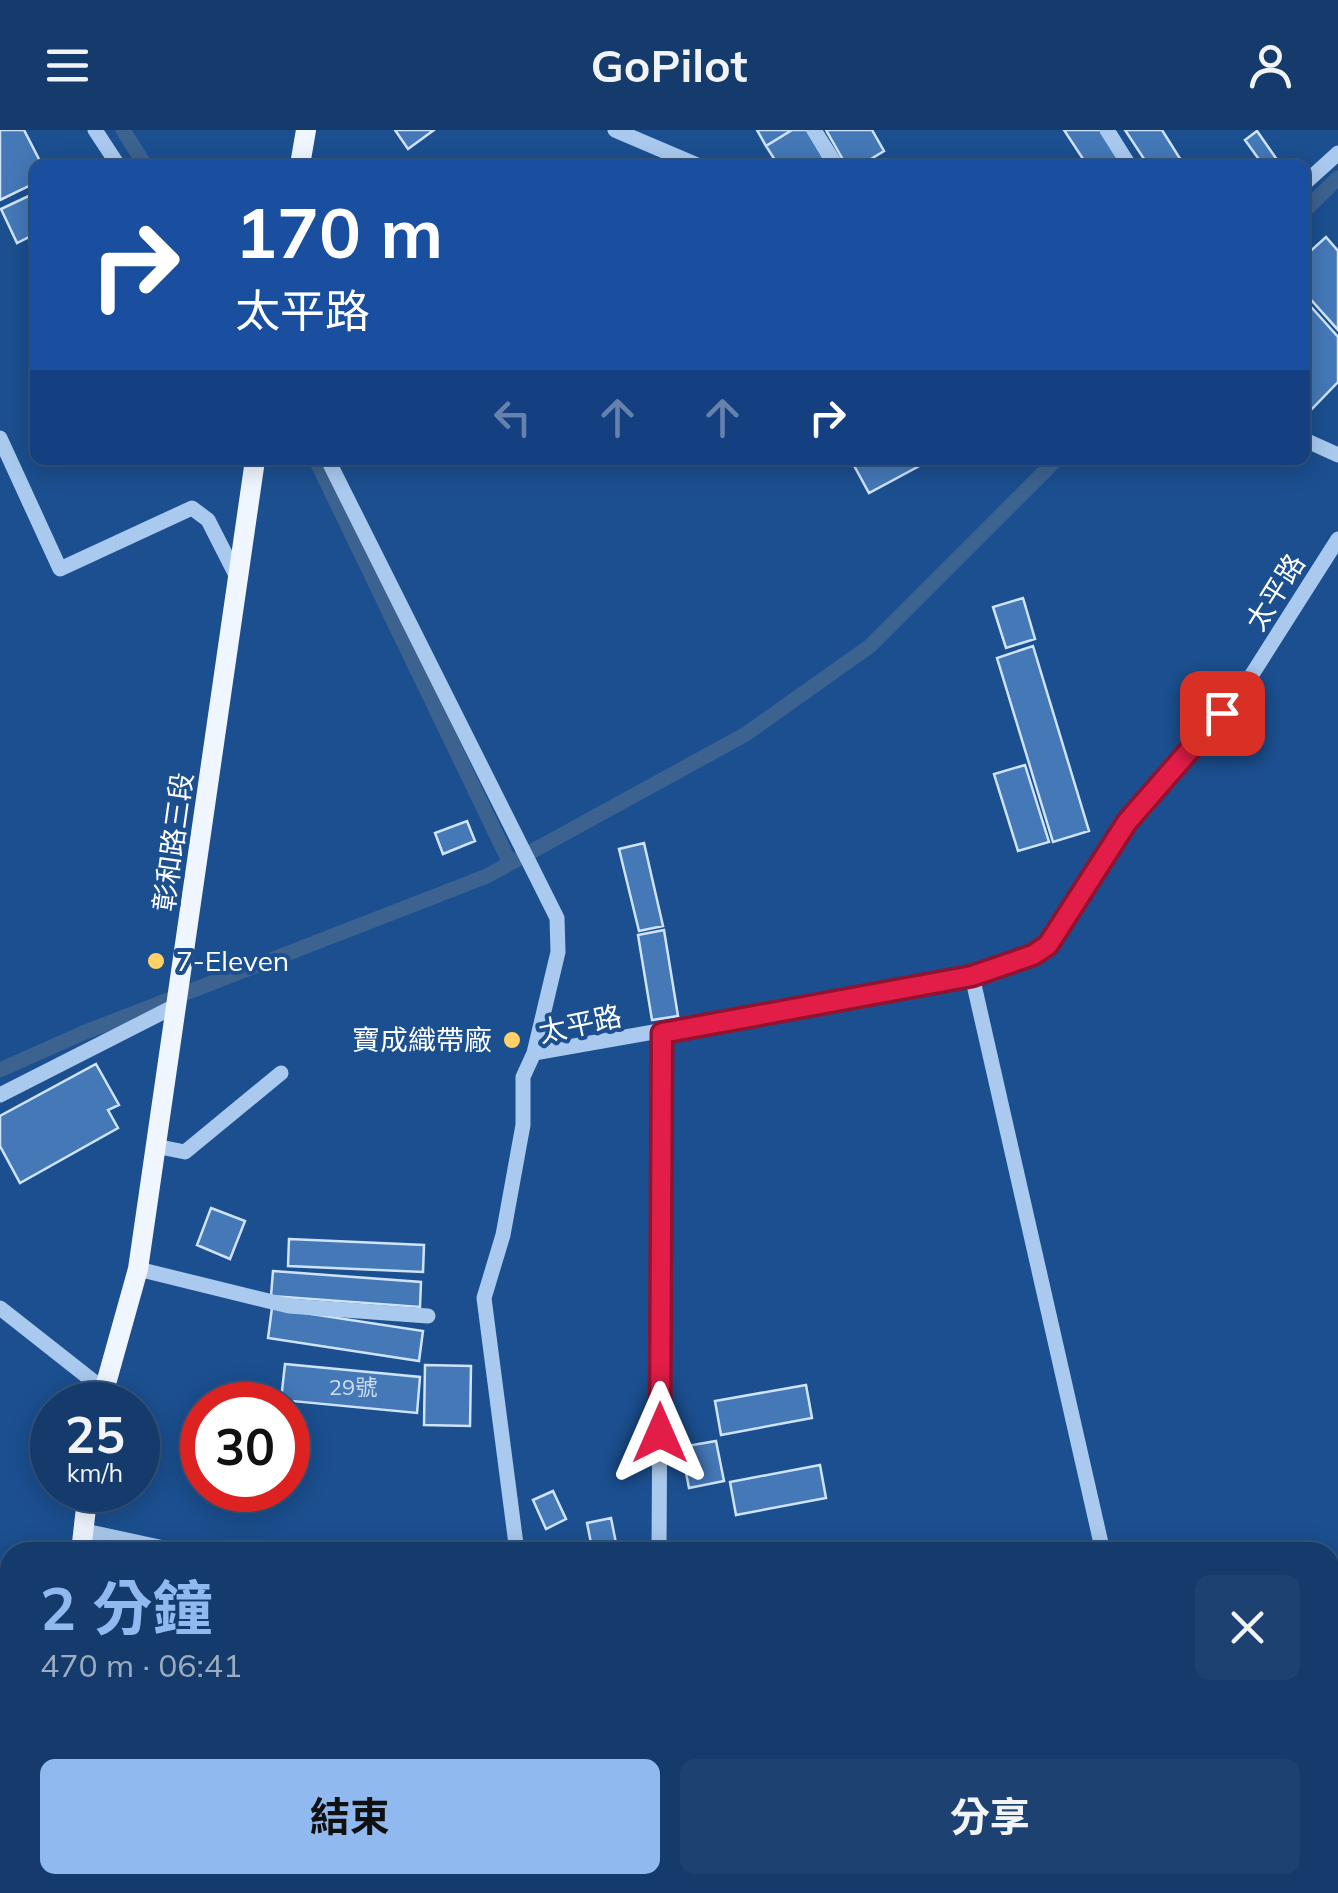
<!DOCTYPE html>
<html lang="zh-TW">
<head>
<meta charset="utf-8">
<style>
  :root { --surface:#143b6b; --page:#1d4271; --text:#f1f3f6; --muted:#9dadc1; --line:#33557e; --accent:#90b9f0 }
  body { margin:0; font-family:Mulish,"Noto Sans TC",sans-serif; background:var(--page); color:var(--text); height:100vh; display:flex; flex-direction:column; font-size:38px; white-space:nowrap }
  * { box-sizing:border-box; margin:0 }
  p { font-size:32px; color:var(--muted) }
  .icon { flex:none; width:55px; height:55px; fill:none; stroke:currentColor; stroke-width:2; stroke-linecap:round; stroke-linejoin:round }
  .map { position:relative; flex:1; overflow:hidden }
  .sheet { position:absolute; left:0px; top:1412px; width:1340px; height:352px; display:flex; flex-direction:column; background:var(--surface); border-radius:30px 30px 0 0; box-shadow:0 5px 25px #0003,0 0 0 2px var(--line) }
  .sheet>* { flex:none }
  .banner { position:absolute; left:30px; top:30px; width:1280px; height:305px; border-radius:15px; box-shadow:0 5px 25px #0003,0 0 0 2px var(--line); background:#1a4fa0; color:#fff; overflow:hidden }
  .speed { position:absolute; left:30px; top:1252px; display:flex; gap:20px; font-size:50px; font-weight:700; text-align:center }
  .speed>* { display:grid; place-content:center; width:130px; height:130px; border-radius:50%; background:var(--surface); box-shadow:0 5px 25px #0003,0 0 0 2px var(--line); line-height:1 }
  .speed small { font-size:25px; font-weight:400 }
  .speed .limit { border:15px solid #d22; background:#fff; color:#111 }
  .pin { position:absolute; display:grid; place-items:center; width:85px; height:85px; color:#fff; margin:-42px; border-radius:20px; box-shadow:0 5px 15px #0006 }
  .me { position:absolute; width:110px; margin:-55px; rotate:0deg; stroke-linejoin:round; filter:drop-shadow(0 0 8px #0008) }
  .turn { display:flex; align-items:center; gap:35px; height:210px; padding:0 40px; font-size:45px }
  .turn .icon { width:130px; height:130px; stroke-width:2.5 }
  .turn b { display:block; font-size:70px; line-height:85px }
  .lanes { display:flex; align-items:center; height:95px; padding:0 40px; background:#0003; justify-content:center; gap:50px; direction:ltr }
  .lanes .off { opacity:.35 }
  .round { display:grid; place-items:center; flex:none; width:105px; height:105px; border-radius:15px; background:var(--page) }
  .overview { display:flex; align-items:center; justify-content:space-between; height:170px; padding:0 40px }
  h1 { font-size:60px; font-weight:700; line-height:75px; color:var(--accent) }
  .cta { display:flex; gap:20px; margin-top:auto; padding:20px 40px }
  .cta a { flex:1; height:115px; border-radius:15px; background:var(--accent); color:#111; font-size:40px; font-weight:700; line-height:115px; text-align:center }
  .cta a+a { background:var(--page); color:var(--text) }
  header { display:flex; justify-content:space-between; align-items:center; height:130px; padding:0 40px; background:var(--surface); font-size:45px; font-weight:700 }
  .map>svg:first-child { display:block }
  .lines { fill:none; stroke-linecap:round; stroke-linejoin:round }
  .canal { stroke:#3c6290; stroke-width:15 }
  .building { fill:#4478b7; stroke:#cfe3fa; stroke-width:2.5 }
  .minor { stroke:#a9c9ee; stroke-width:15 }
  .major { stroke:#f0f6ff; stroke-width:20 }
  .route-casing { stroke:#92132f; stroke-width:25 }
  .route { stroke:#e11d48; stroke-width:18 }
  .poi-dot { fill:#ffd166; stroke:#1b4f8f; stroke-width:4 }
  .labels { text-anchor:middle; stroke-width:8; stroke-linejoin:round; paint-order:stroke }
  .number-label { font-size:22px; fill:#d0dded }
  .street-label { font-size:28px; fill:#fff; stroke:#1b4f8f }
  .poi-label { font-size:28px; fill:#fff; stroke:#1b4f8f; text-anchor:start }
</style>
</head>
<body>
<header><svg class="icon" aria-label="menu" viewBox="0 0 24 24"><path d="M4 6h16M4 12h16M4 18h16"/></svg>GoPilot<svg class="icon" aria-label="person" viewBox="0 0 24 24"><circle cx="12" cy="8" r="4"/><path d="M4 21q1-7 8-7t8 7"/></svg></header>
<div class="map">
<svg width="1338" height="1763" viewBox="0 0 1338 1763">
  <rect width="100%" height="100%" fill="#1b4f8f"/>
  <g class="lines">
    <!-- canal -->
    <path class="canal" d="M123,0L145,35
      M1305,80L1338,48
      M316,330L510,733
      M0,940L83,903L487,746L746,604L870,516L1056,330"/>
  </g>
  <!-- building -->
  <path class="building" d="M0,0H24L42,35H35V53L0,70Z
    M395,0H434L408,19Z
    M757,0H792L766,16Z
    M792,0H807L826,32L821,35H778L766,16Z
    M826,0H872L884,21L861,35H846Z
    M1064,0H1101L1123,35H1087Z
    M1125,0H1162L1184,35H1148Z
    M1257,1L1280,34L1278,35H1263L1245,10Z
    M35,63V104L17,113L1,79Z
    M1326,107L1338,121V200L1305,163V126Z
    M1305,170L1338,207V252L1307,284Z
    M851,330H921L923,334L869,363Z
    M1023,468L1035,509L1006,518L993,477Z
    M1033,516L1089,701L1053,712L997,528Z
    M1025,635L1049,712L1018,721L994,644Z
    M467,691L475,711L443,724L435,703Z
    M644,713L663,796L639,801L619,719Z
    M664,800L678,886L652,890L638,805Z
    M96,934L119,975L108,980L118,998L20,1053L0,1016V986Z
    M211,1078L245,1091L230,1129L197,1115Z
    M289,1109L424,1115L423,1142L288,1136Z
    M273,1141L421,1152L420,1177L271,1166Z
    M272,1178L423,1201L419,1231L268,1208Z
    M285,1234L420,1247L417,1283L281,1270Z
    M425,1235L471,1236L470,1296L424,1295Z
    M806,1255L812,1288L721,1305L715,1271Z
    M716,1311L724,1351L689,1358L681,1317Z
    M820,1335L826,1368L736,1385L730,1352Z
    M553,1361L566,1389L546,1399L533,1370Z
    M611,1388L616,1413L592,1418L587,1393Z"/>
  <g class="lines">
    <!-- minor -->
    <path class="minor" d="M95,0L118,35
      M615,0L697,35
      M814,0L836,35
      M1107,0L1129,35
      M1305,53L1338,23
      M0,308L60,439L192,378L208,390L238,449
      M1305,310L1338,325
      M328,330L557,788L558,822L534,923L523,947V995L503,1105L484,1168L517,1422
      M972,846L1103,1422
      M534,923L972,846L1033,825L1048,815L1127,692L1244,557L1338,409
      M0,965L177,875
      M155,1016L185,1022L281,943
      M138,1139L289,1176L428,1186
      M0,1178L103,1259
      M85,1401L164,1418L229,1420
      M659,1422L662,903
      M1330,1555L1338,1553
      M0,1683L10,1684
      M480,1755V1763
      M669,1755L670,1763
      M1177,1755L1179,1763
      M354,1763V1755"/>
    <!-- major -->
    <path class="major" d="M300,35L306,0
      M100,1275L138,1139L255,330
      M81,1422L88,1360
      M57,1763V1755"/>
  </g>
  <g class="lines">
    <!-- route casing -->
    <g class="route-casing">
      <path id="route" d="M660,1303L662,903L972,846L1033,825L1048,815L1127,692L1222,583"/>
    </g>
    <!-- route -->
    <use href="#route" class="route"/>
  </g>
  <!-- markers -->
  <g class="poi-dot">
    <circle cx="156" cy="831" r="10"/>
    <circle cx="512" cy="910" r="10"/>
  </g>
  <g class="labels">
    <!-- number labels -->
    <g class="number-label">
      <text x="353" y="1265">29號</text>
    </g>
    <!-- street labels -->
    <g class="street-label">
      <text transform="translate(1275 462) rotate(-58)" y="10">太平路</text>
      <text transform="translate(173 712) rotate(-82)" y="10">彰和路三段</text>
      <text transform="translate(580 894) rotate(-12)" y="10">太平路</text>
    </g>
    <!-- poi labels -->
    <g class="poi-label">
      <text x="176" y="841">7-Eleven</text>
      <text x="492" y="920" text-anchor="end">寶成織帶廠</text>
    </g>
  </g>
</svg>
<div class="speed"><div>25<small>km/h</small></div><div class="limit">30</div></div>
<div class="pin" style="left:1222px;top:583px;background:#d93025"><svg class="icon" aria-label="arrive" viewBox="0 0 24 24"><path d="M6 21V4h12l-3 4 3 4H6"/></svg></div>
<svg class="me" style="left:660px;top:1303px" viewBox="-20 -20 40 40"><path d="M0-17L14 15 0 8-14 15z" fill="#e11d48" stroke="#fff" stroke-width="4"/></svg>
<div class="banner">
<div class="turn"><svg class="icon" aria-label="right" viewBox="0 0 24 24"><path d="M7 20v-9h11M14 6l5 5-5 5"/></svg><div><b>170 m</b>太平路</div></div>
<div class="lanes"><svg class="icon off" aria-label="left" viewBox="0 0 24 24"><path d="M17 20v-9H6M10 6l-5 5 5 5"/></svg><svg class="icon off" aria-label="ahead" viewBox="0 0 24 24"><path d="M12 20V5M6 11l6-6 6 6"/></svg><svg class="icon off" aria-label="ahead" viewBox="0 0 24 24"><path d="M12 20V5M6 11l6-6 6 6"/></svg><svg class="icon" aria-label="right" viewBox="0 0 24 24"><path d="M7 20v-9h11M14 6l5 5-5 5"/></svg></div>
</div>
<section class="sheet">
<div class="overview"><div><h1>2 分鐘</h1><p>470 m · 06:41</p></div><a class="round"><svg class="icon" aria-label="close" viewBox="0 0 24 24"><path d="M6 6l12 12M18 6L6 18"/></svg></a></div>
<div class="cta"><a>結束</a><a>分享</a></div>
</section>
</div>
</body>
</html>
